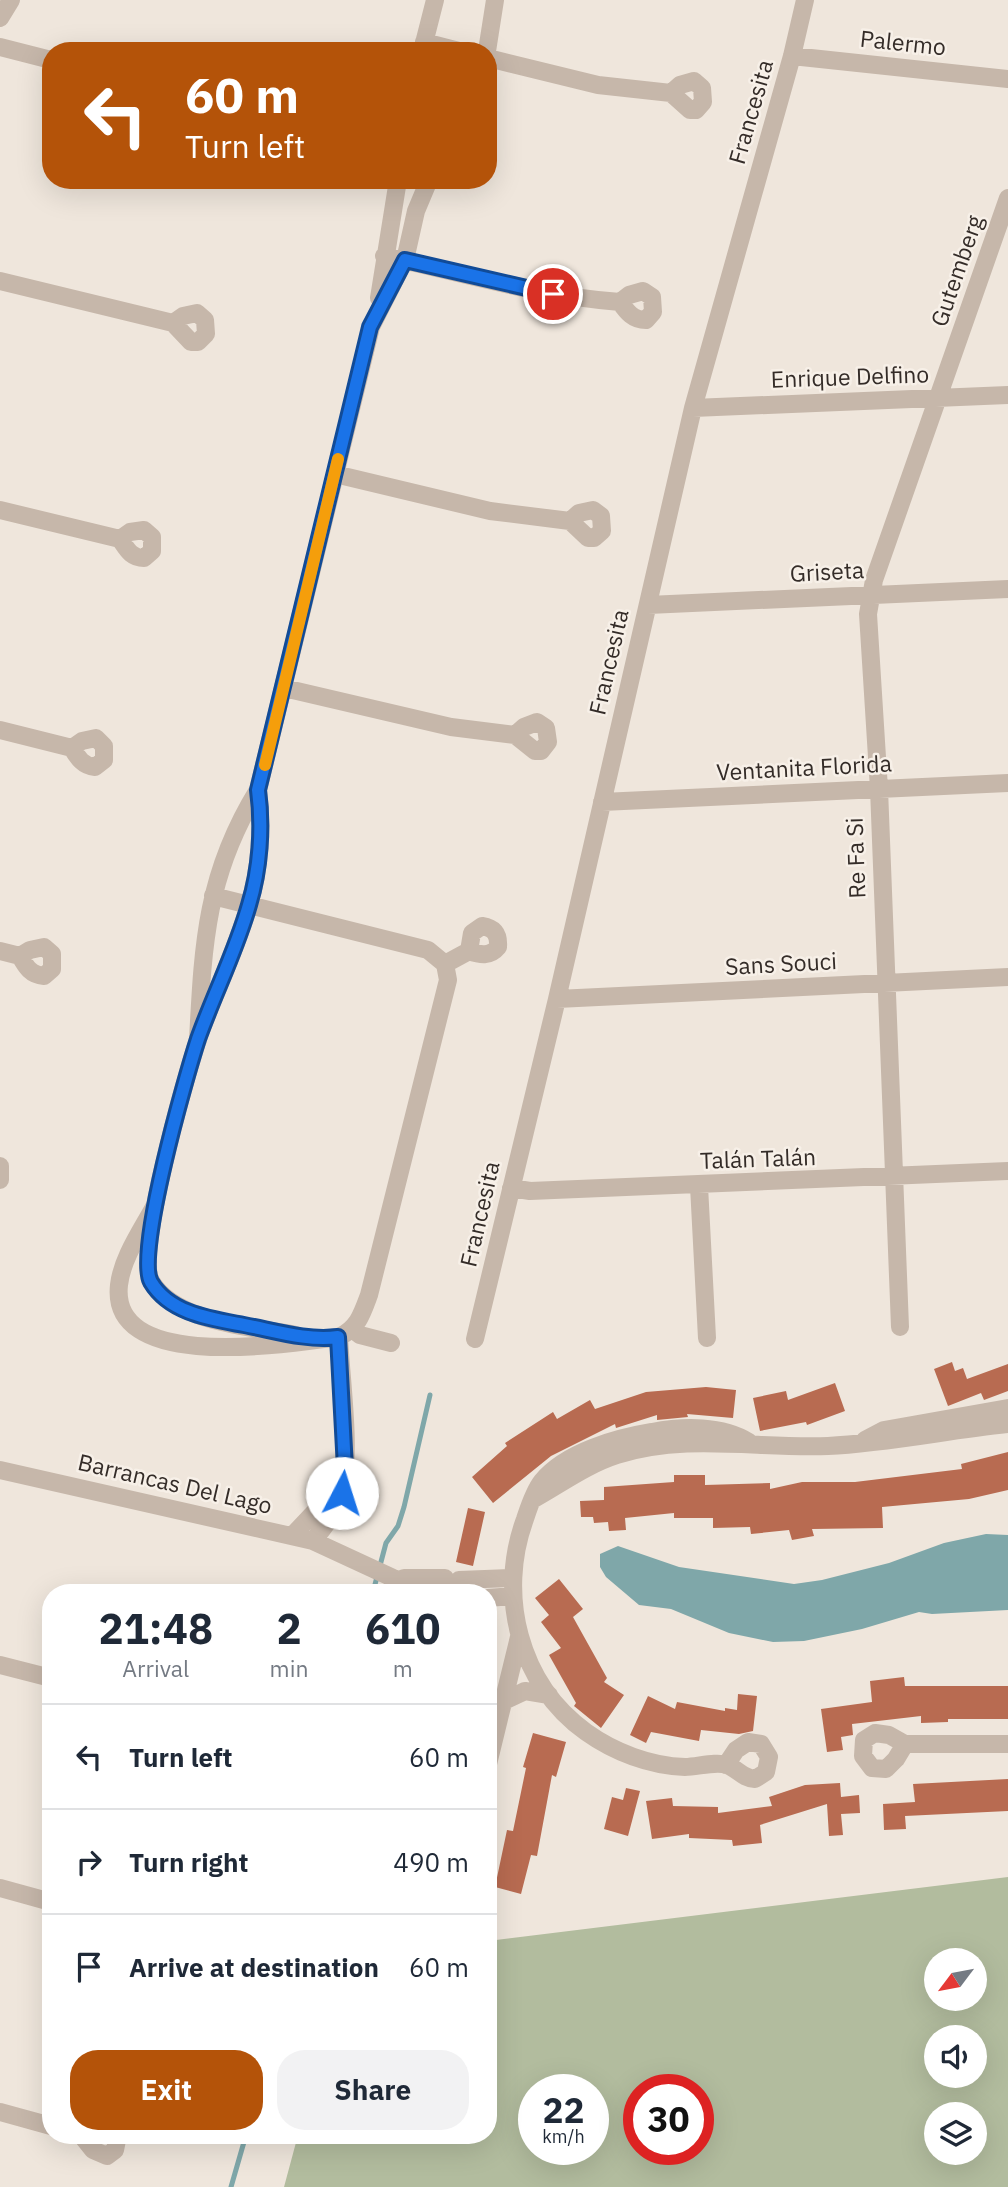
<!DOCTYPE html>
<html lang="en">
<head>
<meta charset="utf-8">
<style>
  :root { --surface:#fff; --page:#f2f2f3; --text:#1f2937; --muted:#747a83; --line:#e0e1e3; --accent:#b45309 }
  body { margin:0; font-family:"IBM Plex Sans",sans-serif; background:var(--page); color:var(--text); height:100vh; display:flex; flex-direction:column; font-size:26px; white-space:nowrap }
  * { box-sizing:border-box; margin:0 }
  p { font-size:23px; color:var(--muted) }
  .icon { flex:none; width:38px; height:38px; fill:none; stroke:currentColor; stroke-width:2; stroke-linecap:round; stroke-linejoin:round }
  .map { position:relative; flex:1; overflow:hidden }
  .drawer { position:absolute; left:42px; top:1584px; width:455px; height:560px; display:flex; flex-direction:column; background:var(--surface); border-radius:28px; box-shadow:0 7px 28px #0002 }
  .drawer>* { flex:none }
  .top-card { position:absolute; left:42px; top:42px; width:455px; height:147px; border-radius:28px; box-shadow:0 7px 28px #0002; background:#b45309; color:#fff; overflow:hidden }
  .needle { width:46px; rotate:238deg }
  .fabs { position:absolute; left:924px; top:1948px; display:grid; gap:14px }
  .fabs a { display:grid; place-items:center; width:63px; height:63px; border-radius:50%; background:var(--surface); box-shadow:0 7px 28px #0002; font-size:35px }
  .speed { position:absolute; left:518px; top:2074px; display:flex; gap:14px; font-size:35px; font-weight:700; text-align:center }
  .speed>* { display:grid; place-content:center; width:91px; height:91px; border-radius:50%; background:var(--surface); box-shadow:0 7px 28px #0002; line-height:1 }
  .speed small { font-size:18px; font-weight:400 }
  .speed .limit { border:10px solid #d22; background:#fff; color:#111 }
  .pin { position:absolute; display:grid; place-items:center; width:60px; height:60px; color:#fff; margin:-30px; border:4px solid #fff; border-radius:50%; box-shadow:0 2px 7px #0007 }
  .me { position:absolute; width:77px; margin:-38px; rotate:5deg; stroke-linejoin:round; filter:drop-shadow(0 0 5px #0008) }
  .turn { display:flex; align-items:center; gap:24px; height:147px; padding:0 28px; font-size:32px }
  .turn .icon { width:91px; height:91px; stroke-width:2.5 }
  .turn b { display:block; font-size:49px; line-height:60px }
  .eta { display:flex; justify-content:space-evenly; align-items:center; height:119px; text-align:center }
  .eta b { font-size:42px; font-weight:700; line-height:49px }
  .button { display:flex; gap:14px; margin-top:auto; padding:14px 28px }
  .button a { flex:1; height:80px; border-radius:28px; background:var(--accent); color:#fff; font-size:28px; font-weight:700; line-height:80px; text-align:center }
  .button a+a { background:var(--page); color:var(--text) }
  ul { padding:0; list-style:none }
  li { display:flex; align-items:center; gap:21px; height:105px; padding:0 28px; border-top:2px solid var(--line) }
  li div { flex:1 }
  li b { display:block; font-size:26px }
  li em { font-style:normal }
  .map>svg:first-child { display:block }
  .green { fill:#b2bc9e; fill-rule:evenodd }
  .water { fill:#7fa7a9 }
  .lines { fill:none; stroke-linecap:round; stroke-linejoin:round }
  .stream { stroke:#7fa7a9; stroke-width:5 }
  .building { fill:#b86b51 }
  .minor { stroke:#c6b7aa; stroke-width:18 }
  .route-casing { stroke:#114b97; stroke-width:18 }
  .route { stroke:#1a73e8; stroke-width:12 }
  .slow { stroke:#f59e0b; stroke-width:12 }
  .labels { text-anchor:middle; stroke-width:5; stroke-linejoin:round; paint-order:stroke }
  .street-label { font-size:23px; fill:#342c28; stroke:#f7f0e8 }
</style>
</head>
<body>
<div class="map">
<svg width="1008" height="2187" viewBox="0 0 1008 2187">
  <rect width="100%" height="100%" fill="#efe6dc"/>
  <!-- green -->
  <path class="green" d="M1008,1877V2187H284L298,2135H488V1941ZM936,1960H975V1998H936ZM936,2037H975V2076H936ZM534,2090H593V2149H534ZM639,2090H698V2149H639ZM936,2114H975V2152H936Z"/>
  <!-- water -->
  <path class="water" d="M986,1534L1008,1535V1610L932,1614L919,1612L862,1629L804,1641L773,1642L729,1633L671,1609L639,1605L606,1577L600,1567V1554L618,1546L679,1567L794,1584L822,1580L889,1563L944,1543Z"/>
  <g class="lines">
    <!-- stream -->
    <path class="stream" d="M373,1592L386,1543L398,1526L404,1507L430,1395
      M231,2187L246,2135"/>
  </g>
  <!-- building -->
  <path class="building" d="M952,1362L955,1371L963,1368L967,1379L1008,1364V1391L984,1400L981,1393L948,1406L934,1369Z
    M835,1383L845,1411L807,1425L806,1422L760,1431L753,1398L786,1391L788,1400Z
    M706,1387L736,1390L733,1418L687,1414L688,1417L657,1420V1415L616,1428L615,1424L551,1456L493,1503L472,1477L507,1446L505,1443L553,1412L557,1419L590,1400L595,1409L646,1392Z
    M1008,1452V1490L969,1499L882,1507L883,1528L812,1529L814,1536L792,1540L789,1530L751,1534L750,1527L713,1528V1518H674V1513L625,1518L626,1530L609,1531L608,1522L594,1523L593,1517H581L580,1501L604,1500V1487L674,1482V1475H705V1485L770,1483V1489L802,1482H855L962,1469L961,1464Z
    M468,1508L485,1512L473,1566L456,1562Z
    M559,1579L583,1609L573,1617L607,1678L604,1682L624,1695L601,1728L574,1706L576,1703L549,1655L561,1648L541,1622L549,1615L535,1598Z
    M904,1677L905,1686H1008V1719H948V1722L921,1723V1716L852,1724L853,1735L841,1737L843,1750L827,1752L821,1709L872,1702L870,1681Z
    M738,1694L757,1696L753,1731L739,1734L701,1730L699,1741L651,1732L646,1743L630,1735L648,1696L675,1709L677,1702L725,1711V1708L737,1710Z
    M533,1733L566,1742L556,1777L552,1775L537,1856L531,1855L521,1894L495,1887L507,1830L513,1831L526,1768L523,1767Z
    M1008,1779V1811L905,1816L906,1829L884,1830L883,1804L915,1802L913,1784Z
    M840,1783L841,1797L859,1795L860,1813L841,1814L843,1835L829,1836L827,1804L760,1825L762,1843L733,1846L732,1840L689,1838V1834L652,1839L646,1801L672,1798L673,1806L718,1807V1813L772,1806L769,1797L805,1785Z
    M626,1788L640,1791L628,1836L604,1829L612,1797L623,1800Z"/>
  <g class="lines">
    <!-- minor -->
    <path class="minor" d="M0,18L11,0
      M424,42L459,51
      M0,47L51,60
      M422,51L435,0
      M487,51L495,0
      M792,56L1008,79
      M488,58L598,85L671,93L680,85L694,81L702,88L703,102L696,110H690L671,93
      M384,256C463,273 539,296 620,302L629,295L643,291L652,297L653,312L646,320C633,320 627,312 620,302
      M0,281L173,323L191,342H198L206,334L205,320L197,313L183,316L173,323
      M379,298L398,180
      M693,408L1008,395
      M335,474L490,511L570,521L579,513L593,510L601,516L602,531L594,538H588L570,521
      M0,510L120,539C127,549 131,558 144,558L152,551V537L144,530L130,532L120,539
      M648,605L1008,589
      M284,688L451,727L515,735L535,751H541L548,742L546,728L537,722L524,727L515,735
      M0,730L72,748C78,758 83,766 95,767L104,760V746L96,738L82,741L72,748
      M258,790C263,827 260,869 249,905C236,951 214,994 198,1039C186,1077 135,1253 151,1281C175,1323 254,1327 296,1335
      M602,802L1008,783
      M213,896L428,950L445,964
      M482,926C494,928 499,934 498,947C490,957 480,955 469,951L472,933Z
      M0,951L20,956C26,967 31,975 44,976L52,969V954L44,947L30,950L20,956
      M557,999L1008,977
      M198,1040C203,944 206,874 258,790L371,327L405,260L416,211L429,180
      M0,1166V1180
      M699,1186L707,1338
      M511,1188L530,1191L1008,1171
      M154,1207C141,1231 122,1258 119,1285C109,1374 291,1343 339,1337C358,1328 362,1314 369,1295L448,980L445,964L469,951
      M900,1327L879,789L868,614L874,580L1008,198
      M352,1329L360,1335L391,1343
      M475,1339L557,999L693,408L792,56L805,0
      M865,1440L884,1430L1008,1408
      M0,1470L313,1541L393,1578L434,1592
      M532,1500C561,1484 586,1465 617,1455C686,1433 758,1449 828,1446C889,1443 948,1430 1008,1424
      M292,1536L342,1483
      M313,1541C325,1526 336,1513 341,1494C352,1453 341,1381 339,1337
      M404,1578H445
      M459,1580L512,1578
      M488,1598L513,1596
      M0,1665L51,1678
      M504,1701L525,1691L549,1695
      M905,1744L896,1759L886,1769L872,1768L863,1756L864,1740L875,1733L889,1735L905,1744H1008
      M488,1764L519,1637
      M726,1765L736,1750L748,1742L761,1744L769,1757L766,1772L755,1779C742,1778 738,1769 727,1765C716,1761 697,1767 685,1767C650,1766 614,1752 586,1732C519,1684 497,1595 525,1519C529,1507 534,1491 542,1481C566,1452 616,1438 652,1432C683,1426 722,1425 749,1442
      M0,1888L51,1902
      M0,2112L51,2126
      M81,2135L93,2150L107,2156L115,2150L118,2135"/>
  </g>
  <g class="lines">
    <!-- route casing -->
    <g class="route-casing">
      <path id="route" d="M342,1493L345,1468L338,1337C307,1341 276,1331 244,1325C212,1319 170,1314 151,1282C135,1254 186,1076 198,1039C214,994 236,951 249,905C260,869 263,827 258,790L370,327L405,260L553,294"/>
    </g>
    <!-- route -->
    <use href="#route" class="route"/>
    <!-- slow -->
    <path class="slow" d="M265,765L338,459"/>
  </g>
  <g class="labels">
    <!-- street labels -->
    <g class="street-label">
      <text transform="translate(903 43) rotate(6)" y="8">Palermo</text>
      <text transform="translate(751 112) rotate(-74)" y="8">Francesita</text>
      <text transform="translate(957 271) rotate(-71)" y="8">Gutemberg</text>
      <text transform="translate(850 377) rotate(-2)" y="8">Enrique Delfino</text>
      <text transform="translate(827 572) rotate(-3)" y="8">Griseta</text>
      <text transform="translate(609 662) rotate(-77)" y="8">Francesita</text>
      <text transform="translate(804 768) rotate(-3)" y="8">Ventanita Florida</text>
      <text transform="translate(856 858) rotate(-92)" y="8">Re Fa Si</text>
      <text transform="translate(781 964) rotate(-3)" y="8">Sans Souci</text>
      <text transform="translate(758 1159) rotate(-2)" y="8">Talán Talán</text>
      <text transform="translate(480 1214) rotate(-77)" y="8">Francesita</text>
      <text transform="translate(175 1484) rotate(13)" y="8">Barrancas Del Lago</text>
    </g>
  </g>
</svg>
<div class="fabs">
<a><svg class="needle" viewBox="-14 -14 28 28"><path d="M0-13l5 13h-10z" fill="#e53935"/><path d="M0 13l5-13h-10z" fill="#747a83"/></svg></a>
<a><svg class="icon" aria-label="sound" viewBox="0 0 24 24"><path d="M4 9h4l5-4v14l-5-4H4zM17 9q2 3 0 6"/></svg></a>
<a><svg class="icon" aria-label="layers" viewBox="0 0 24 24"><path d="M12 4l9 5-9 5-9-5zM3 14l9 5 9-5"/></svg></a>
</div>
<div class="speed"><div>22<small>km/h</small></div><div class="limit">30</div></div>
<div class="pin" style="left:553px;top:294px;background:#d93025"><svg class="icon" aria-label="arrive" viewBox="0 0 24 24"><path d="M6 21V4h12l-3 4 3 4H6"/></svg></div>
<svg class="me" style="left:342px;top:1493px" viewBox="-20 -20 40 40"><circle r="19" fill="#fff"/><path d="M0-13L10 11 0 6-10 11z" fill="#1a73e8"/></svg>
<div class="top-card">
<div class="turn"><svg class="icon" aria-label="left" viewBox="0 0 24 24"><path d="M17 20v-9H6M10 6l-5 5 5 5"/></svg><div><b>60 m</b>Turn left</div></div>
</div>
<section class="drawer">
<div class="eta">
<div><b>21:48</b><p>Arrival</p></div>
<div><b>2</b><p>min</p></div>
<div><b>610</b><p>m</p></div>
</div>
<ul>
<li><svg class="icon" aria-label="left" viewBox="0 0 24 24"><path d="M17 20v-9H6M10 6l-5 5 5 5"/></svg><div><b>Turn left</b></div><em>60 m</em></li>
<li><svg class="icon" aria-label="right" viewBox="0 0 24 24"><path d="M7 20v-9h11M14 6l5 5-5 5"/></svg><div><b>Turn right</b></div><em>490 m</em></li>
<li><svg class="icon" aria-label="arrive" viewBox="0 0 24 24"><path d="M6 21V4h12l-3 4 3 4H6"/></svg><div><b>Arrive at destination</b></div><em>60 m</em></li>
</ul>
<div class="button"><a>Exit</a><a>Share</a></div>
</section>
</div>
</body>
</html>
